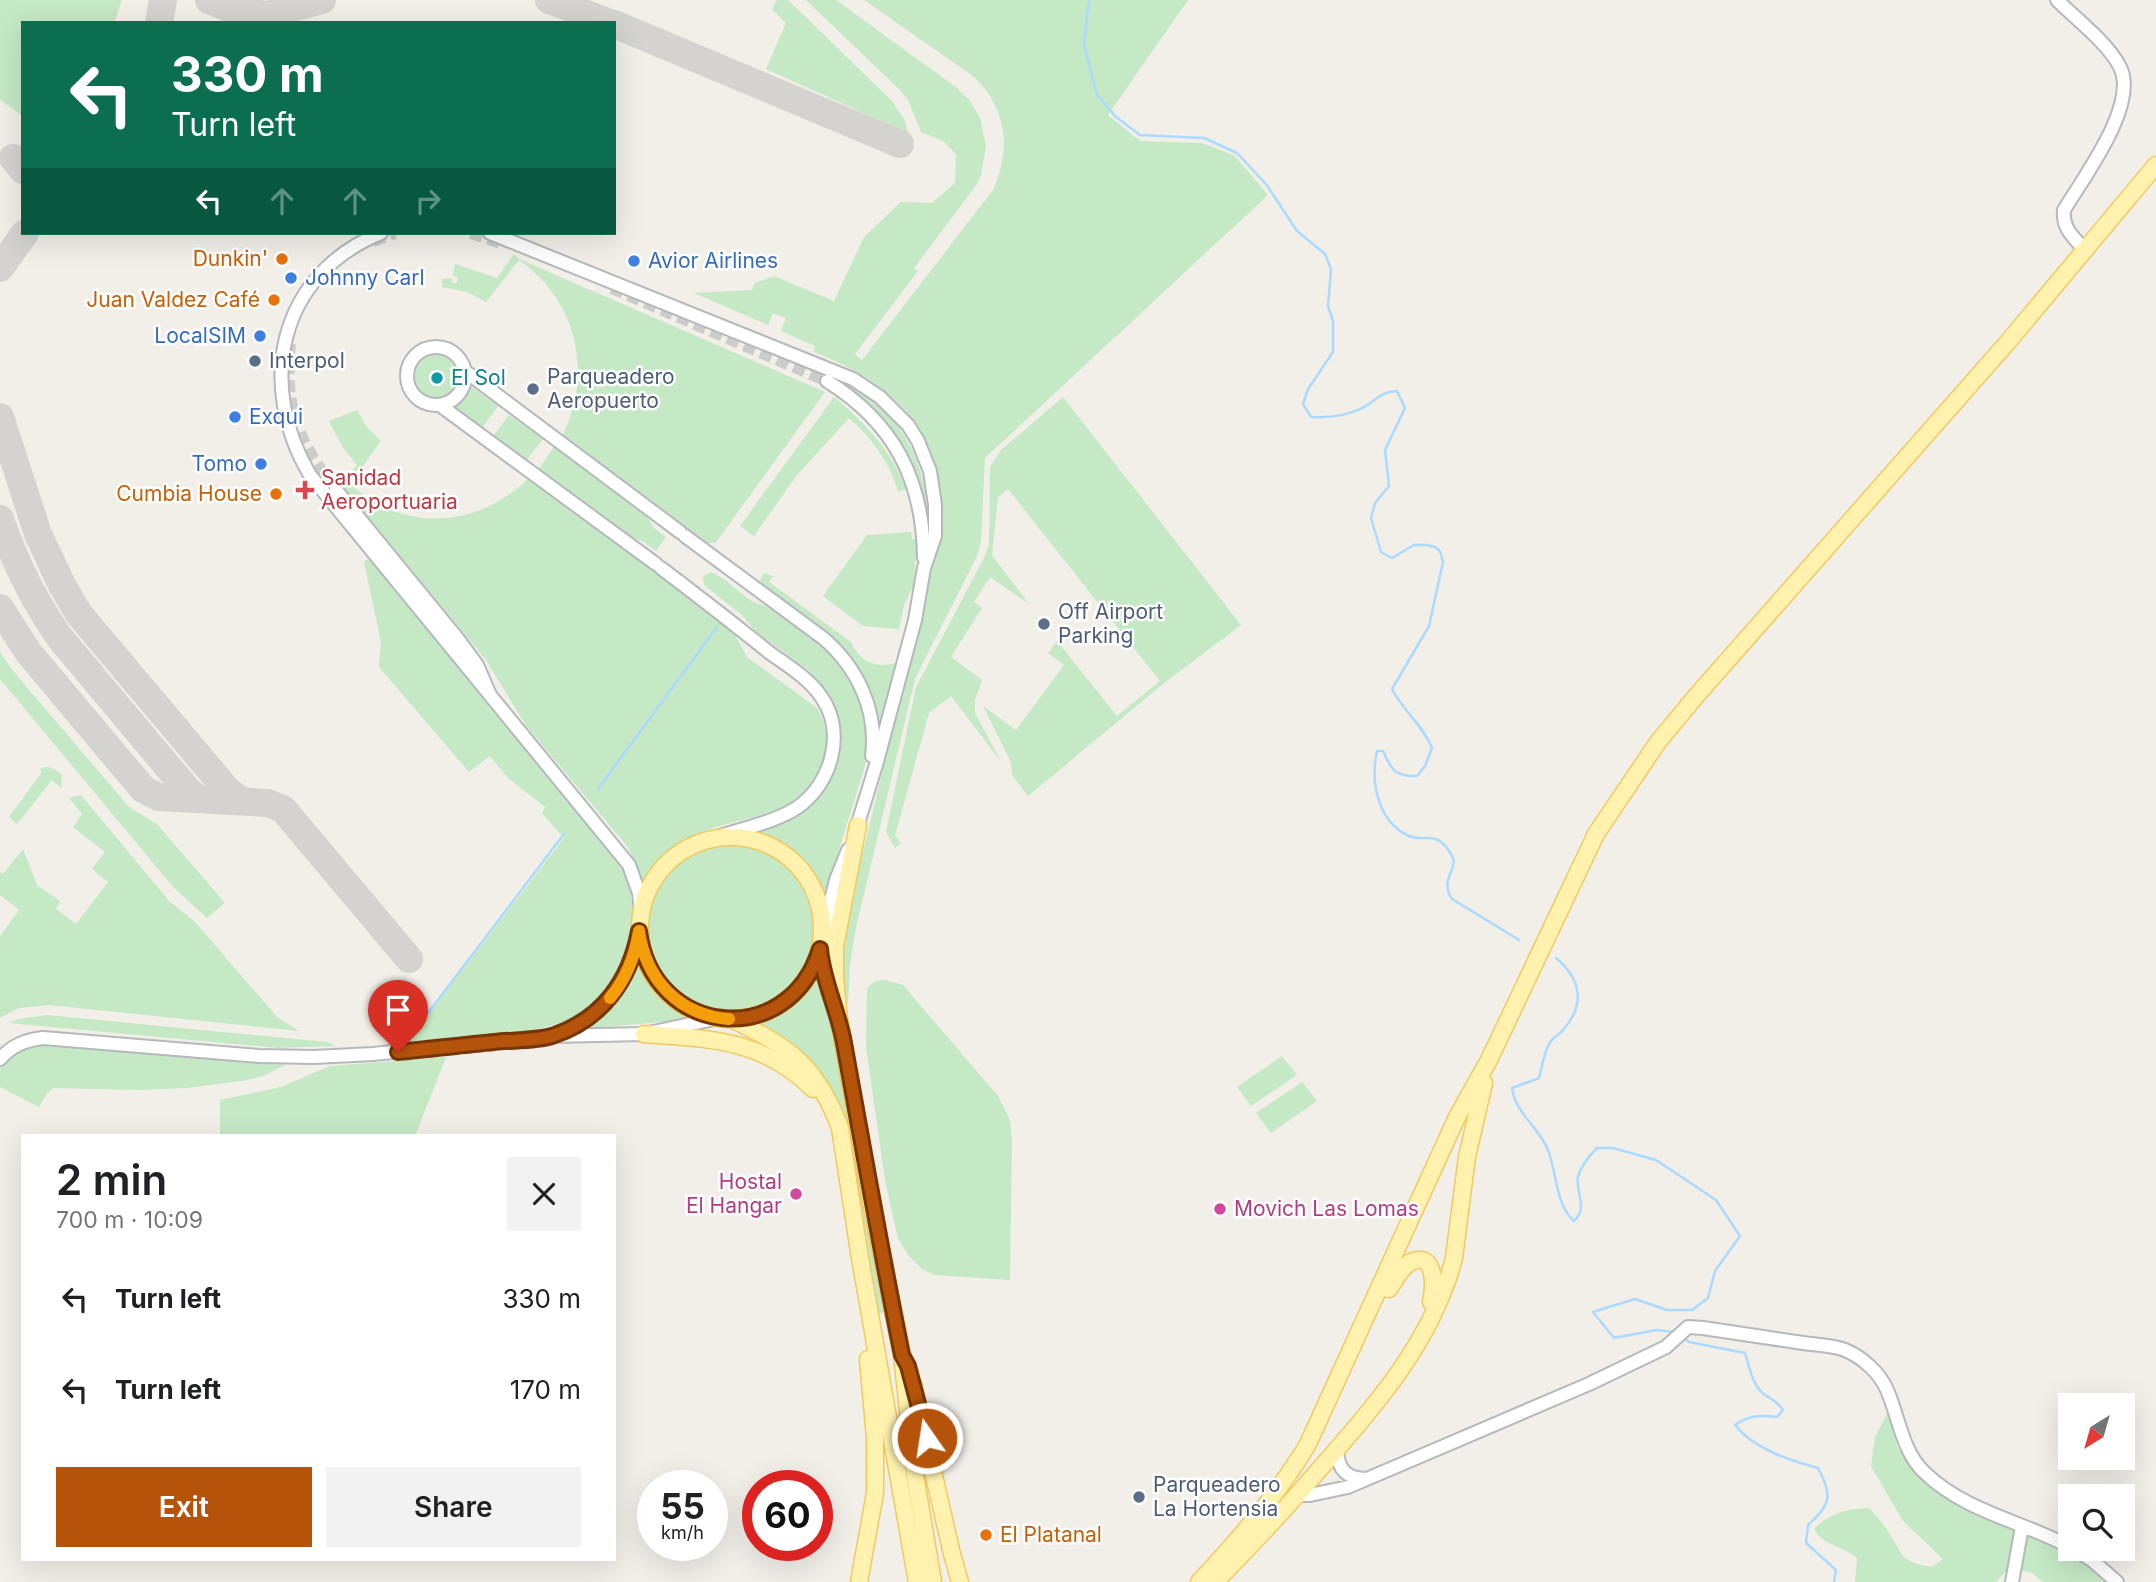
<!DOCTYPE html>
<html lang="en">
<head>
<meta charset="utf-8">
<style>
  :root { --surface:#fff; --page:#f2f2f2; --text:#202124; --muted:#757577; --accent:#b45309 }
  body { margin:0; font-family:Inter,sans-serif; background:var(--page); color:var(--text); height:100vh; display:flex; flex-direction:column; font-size:26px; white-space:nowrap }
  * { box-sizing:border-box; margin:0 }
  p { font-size:23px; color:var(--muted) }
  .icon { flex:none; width:38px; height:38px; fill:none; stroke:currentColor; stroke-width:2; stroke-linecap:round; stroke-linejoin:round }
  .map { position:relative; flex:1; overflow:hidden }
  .panel { position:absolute; left:21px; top:1134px; width:595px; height:427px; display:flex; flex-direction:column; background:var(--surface); border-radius:0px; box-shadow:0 7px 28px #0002 }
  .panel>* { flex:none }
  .top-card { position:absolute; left:21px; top:21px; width:595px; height:214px; border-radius:0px; box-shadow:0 7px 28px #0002; background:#0b6e4f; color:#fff; overflow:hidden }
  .needle { width:46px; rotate:217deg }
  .controls { position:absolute; left:2058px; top:1393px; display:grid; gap:14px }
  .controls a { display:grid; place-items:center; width:77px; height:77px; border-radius:0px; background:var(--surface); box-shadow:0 7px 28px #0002; font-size:35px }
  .speed { position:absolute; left:637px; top:1470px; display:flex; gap:14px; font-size:35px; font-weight:700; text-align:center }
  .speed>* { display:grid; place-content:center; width:91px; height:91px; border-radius:50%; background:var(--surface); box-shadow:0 7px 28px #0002; line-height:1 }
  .speed small { font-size:18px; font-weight:400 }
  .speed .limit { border:10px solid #d22; background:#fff; color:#111 }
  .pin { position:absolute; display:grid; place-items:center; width:60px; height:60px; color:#fff; margin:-72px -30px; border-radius:50% 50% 50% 0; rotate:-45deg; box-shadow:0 0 7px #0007 }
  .pin .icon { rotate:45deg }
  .me { position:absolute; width:77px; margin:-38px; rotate:347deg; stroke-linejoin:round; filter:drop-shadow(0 0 5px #0008) }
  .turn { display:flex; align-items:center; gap:24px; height:147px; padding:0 35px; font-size:32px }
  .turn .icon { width:91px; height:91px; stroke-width:2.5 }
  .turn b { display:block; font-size:49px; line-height:60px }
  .lanes { display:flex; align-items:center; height:66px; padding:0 35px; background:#0003; justify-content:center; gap:35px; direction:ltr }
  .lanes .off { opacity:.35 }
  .round { display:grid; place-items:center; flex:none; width:74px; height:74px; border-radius:0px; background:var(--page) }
  .summary { display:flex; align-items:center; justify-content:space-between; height:119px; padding:0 35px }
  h1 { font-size:42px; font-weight:600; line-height:52px }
  .action { display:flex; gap:14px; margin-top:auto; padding:14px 35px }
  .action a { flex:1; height:80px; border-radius:0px; background:var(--accent); color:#fff; font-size:28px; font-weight:600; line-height:80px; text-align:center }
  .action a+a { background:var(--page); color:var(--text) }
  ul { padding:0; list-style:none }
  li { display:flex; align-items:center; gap:21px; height:91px; padding:0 35px }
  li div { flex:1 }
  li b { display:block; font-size:26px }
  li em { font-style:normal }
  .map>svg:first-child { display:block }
  .green { fill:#c5e8c5 }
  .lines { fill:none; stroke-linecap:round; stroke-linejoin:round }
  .stream { stroke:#aadaff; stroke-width:2.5 }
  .taxiway { stroke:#d4d3d0; stroke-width:28 }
  .minor-tunnel { stroke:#ccccc8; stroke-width:12; stroke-dasharray:12 6; stroke-linecap:butt }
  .minor-casing { stroke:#b5b8bc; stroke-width:16 }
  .major-casing { stroke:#f2c960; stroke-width:19 }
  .minor { stroke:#fff; stroke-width:12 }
  .major { stroke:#fff2af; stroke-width:16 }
  .route-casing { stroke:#753606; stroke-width:18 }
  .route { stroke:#b45309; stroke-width:12 }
  .slow { stroke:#f59e0b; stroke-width:12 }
  .food-dot { fill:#e8710a; stroke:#fff; stroke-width:2.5 }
  .shop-dot { fill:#3f7fe0; stroke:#fff; stroke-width:2.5 }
  .service-dot { fill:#5c6f8a; stroke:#fff; stroke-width:2.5 }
  .culture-dot { fill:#0f9aa8; stroke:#fff; stroke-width:2.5 }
  .health-dot { fill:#e0444e; stroke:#fff; stroke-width:2.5 }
  .hotel-dot { fill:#d1479c; stroke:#fff; stroke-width:2.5 }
  .labels { text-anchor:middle; stroke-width:5; stroke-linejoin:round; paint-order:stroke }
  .food-label { font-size:21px; fill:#c56008; stroke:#fff; text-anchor:end }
  .shop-label { font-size:21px; fill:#366cbe; stroke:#fff; text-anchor:start }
  .service-label { font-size:21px; fill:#4e5e75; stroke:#fff; text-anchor:start }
  .culture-label { font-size:21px; fill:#0d838f; stroke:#fff; text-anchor:start }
  .health-label { font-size:21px; fill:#be3a42; stroke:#fff; text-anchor:start }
  .hotel-label { font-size:21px; fill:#b23c85; stroke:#fff; text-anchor:end }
</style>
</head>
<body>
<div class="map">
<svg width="2156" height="1582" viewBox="0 0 2156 1582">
  <rect width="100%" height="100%" fill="#f1efe8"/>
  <!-- green -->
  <path class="green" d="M0,0H122L114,23H23V116L0,100Z
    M777,0H788L891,100L904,119L908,133L766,69L786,23L772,9Z
    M806,0H836L957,88L970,101L980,118L986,146L981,175L977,184L914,268L918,271L855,354L862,360L993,190C1012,148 1007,108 973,76L864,0H1188L1108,115L1140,141L1202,143L1235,156L1268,195L985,458L981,541L977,556L915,679L855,932L850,964L848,1005C841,975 842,948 847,918L942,525C946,431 895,384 814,352L815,346L781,331L786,318L773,313L768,325L694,293L752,290L755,283L774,276L834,301L864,237L901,202L932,203L955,183L956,154L943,141L921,132L908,100L899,89Z
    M514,254L519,259L825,392L716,542L708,544L562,436C594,374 577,300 519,260L486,302L467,292L442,287V279L452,278V283H457L458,277L453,276L455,264L497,278Z
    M415 376a21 21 0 1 1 42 0a21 21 0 1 1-42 0Z
    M827,374C890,402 924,445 928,516C920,486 912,460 893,435L823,378Z
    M470,386L498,406L482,428L454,407L463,398Z
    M834,397C864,422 892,451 906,489L898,492C892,465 870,436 849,418L796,476L754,536L740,526Z
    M1063,397L1241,625L1163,684L1028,796L1012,775L1011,762L983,706L1016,730L1064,665L1048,653L1057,641L1117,716L1160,681L1008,489L998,497L992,555L1029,604L990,577L974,602L982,608L951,657L982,680L975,700V713L1002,763L951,696L929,713L895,835L901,843L895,848L886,832L916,687L985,556L989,544L990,467L1001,450Z
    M357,410L366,426L381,441L350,484C406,534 478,528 530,477L732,630L747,657L817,708C827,725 829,741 824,760C806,825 729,812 682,842C665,853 653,868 643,885L638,868L627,846L527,727L486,660L341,484L357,465L342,446L329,421Z
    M509,415L543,439L526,461L493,436Z
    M554,447L648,518L654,528L666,537L656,551L644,542L625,534L538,470Z
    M911,532L912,539H917L914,585L904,605L899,629L863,626L823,596L867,535Z
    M371,556L377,568L624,870C635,901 637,933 623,964C595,1024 547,1030 488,1035C461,1037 434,1039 407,1042L564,838L542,813L545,807L508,778L490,756L469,772L379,667L381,642L364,562Z
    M710,572C725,577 737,591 750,600C758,605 767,605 774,610C834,647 878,690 865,766L825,895C811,862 786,841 752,832L774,827L794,817L819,794L834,709L823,687L808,670L755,631L742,615L704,585L703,577Z
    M764,573L773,576L769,582L851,642C859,661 875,669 895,663L881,726C866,648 820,627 762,584L760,580Z
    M0,652L13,671L129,807L157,824L225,903L207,918L174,888L0,679Z
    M45,767L52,768L62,774L61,788L52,780L17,824L9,817L42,772L40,769Z
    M81,795L169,901L195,922L277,1017L299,1031L49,1005L19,1008L0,1018V936L19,910L0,895V872L3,874L23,849L37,885L60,901L56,909L76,924L108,882L92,869L105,852L73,827L82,814L69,798Z
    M647 927a84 84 0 1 1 168 0a84 84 0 1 1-168 0Z
    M638,962C651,988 669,1006 695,1019L581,1029C608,1013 627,992 638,962Z
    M818,973L853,1119L889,1312L877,1313L844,1121L829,1085L811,1063L747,1022C778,1016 802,1000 818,973Z
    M885,980L903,985L998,1096L1010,1120L1012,1141L1010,1280L935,1275L922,1269L909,1256L898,1239L885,1180L866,1047L867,988L875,981Z
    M47,1015L327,1042L336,1046L278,1048L9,1023L19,1019Z
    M43,1045L285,1065L263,1076L242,1081L186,1088L139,1090L53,1088L47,1093L39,1107L0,1087C0,1082 0,1074 0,1070C6,1053 28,1047 43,1045Z
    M1282,1056L1297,1075L1251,1106L1237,1087Z
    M446,1057L415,1136H220V1100L281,1087L330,1066Z
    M1302,1082L1317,1101L1271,1133L1256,1113Z
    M1887,1414H1891L1897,1447L1911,1466L1932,1485L1963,1509L2066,1549L2109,1582H2043L2032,1573L2010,1567L1996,1582H1855L1857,1558C1840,1544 1825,1547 1814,1529C1830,1513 1847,1509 1869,1508C1875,1515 1882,1522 1887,1530C1904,1554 1898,1562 1932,1567L1943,1559L1903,1521L1871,1466L1875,1437Z"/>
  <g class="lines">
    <!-- stream -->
    <path class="stream" d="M1089,0L1084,44L1097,95L1116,117L1140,135L1204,138L1237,153L1266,184L1297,231L1325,254L1331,269L1328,306L1333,321V352L1308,389L1303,404L1311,417C1328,418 1346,416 1362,408C1377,401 1378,392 1397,391L1405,408L1385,450L1389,486L1375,503L1371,518L1381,552L1392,558L1414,545H1426L1435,547L1440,551L1443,562L1429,626L1392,689C1403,711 1423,725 1432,748L1425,766L1417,776C1395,777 1391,769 1383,751H1377C1370,782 1378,822 1409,836C1425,843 1435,828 1451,854C1461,869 1438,878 1452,899L1519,940
      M598,789L717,627
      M1556,958C1581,979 1586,1004 1563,1030C1560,1034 1554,1037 1551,1041C1544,1050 1542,1067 1539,1078L1512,1088C1515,1113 1539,1127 1548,1150C1557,1173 1555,1204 1574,1221C1589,1206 1575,1194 1578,1177C1581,1165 1589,1156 1597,1148H1613L1656,1160L1716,1200L1740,1236L1715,1271L1708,1298L1692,1310H1667L1635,1299L1593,1312L1614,1338L1656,1330L1675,1332
      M406,1042L564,834
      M1684,1338L1689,1342L1745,1353C1750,1368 1752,1386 1765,1395C1773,1400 1777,1402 1783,1410L1777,1417C1759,1415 1750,1415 1735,1425C1754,1449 1789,1460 1818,1468C1833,1496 1831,1504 1808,1525L1806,1543L1836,1570L1834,1582"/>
    <!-- taxiway -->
    <path class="taxiway" d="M209,0L237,12L260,14
      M549,0L610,23
      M159,23L163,0
      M237,23L322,0
      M614,24L900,144
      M23,160L13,158L23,170
      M0,268L25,233
      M0,417L38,534L62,585L79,614L228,791L241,800
      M0,519C15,563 34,601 60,638L189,792L199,799
      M0,608L28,652L143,789L158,797L268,803L283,809L409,959"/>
    <!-- minor-tunnel -->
    <path class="minor-tunnel" d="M471,233L501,243
      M373,241L395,233
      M612,288L827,381
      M290,344C284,407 297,441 336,490"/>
    <!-- minor casing -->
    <g class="minor-casing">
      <path id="minor" d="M2057,0C2076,19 2108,43 2120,67C2139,105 2083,178 2064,210C2062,228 2073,237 2085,250
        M381,233C278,275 256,384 310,475L490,695
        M490,233L853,379L880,397L908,425L918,441L930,471L935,505V536L924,568L915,620L876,765L855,833
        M407 376a29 29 0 1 1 58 0a29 29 0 1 1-58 0Z
        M465,371L680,532
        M827,381C894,423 923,479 924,558
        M441,406L656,564
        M336,490L458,639L477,665L490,695L629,865L639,893L641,912
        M685,536L823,638C857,667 878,710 872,756
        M661,568C698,596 734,624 770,653C788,666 810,679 822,698C846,733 831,784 798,807C776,822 743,828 718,837
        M823,933L836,880L848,850
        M558,1033C606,1011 629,984 639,931
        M0,1059C12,1045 26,1040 43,1038L259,1056L314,1057L373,1054L551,1036L644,1034L719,1018
        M1337,1450C1338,1470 1346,1478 1366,1479
        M1297,1495H1310L1348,1487L1589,1384L1666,1347L1688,1327L1703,1328C1736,1333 1770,1338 1803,1343C1816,1345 1833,1345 1845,1350C1862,1357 1880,1373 1887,1390C1899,1417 1902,1451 1924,1472C1965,1512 2022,1521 2070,1547
        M2074,1549L2093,1561L2117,1582
        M2012,1582L2022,1527"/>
    </g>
    <!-- major casing -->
    <g class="major-casing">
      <path id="major" d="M858,825L835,947V978L839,1019L873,1212L902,1355L915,1475L933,1582
        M640 928a91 91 0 1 1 182 0a91 91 0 1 1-182 0Z
        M731,1019C790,1047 817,1066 840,1128L860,1258L917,1582
        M644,1034C712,1039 762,1039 813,1089
        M1389,1289C1395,1281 1401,1267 1411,1262C1437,1250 1434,1289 1431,1302
        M913,1384L952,1554L960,1582
        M859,1582L875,1493V1438L868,1359
        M1199,1582C1241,1537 1274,1499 1307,1446L1457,1117L1489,1060L1596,834L1658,742L1697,695L2007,343L2156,165
        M1215,1582C1253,1544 1289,1505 1324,1464C1378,1403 1433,1339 1454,1258L1467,1157L1484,1083"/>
    </g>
    <!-- minor -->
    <use href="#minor" class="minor"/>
    <!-- major -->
    <use href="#major" class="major"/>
  </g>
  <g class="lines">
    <!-- route casing -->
    <g class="route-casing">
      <path id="route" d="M398,1052C430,1049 462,1045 494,1042C512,1040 535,1041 552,1036C602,1020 630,980 639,931C652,1036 788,1052 820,949C823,982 838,1010 844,1043C863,1147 881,1251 902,1355L908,1366L927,1438"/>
    </g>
    <!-- route -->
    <use href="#route" class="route"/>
    <!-- slow -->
    <path class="slow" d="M610,998C627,978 635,956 639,931C646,980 679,1015 729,1019"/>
  </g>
  <!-- markers -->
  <g class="food-dot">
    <circle cx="282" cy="259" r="7"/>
    <circle cx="274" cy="300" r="7"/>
    <circle cx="276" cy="494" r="7"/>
    <circle cx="986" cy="1535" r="7"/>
  </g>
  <g class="shop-dot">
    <circle cx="634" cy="261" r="7"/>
    <circle cx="291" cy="278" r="7"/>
    <circle cx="260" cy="336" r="7"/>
    <circle cx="235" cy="417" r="7"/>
    <circle cx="261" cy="464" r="7"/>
  </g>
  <g class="service-dot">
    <circle cx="255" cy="361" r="7"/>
    <circle cx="533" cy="389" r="7"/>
    <circle cx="1044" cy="624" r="7"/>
    <circle cx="1139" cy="1497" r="7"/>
  </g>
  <circle class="culture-dot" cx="437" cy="378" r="7"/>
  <path class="health-dot" d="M301.5 479.5h7v7h7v7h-7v7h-7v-7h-7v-7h7z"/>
  <g class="hotel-dot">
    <circle cx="796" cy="1194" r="7"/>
    <circle cx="1220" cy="1209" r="7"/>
  </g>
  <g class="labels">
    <!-- food labels -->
    <g class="food-label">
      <text x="268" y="266">Dunkin'</text>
      <text x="260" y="307">Juan Valdez Café</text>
      <text x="262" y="501">Cumbia House</text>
      <text x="1000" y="1542" text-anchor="start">El Platanal</text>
    </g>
    <!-- shop labels -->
    <g class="shop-label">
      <text x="648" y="268">Avior Airlines</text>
      <text x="305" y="285">Johnny Carl</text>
      <text x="246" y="343" text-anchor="end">LocalSIM</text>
      <text x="249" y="424">Exqui</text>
      <text x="247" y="471" text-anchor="end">Tomo</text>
    </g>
    <!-- service labels -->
    <g class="service-label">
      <text x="269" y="368">Interpol</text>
      <text x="547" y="384">Parqueadero<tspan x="547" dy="24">Aeropuerto</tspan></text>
      <text x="1058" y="619">Off Airport<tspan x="1058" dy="24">Parking</tspan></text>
      <text x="1153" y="1492">Parqueadero<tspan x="1153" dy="24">La Hortensia</tspan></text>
    </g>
    <!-- culture labels -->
    <g class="culture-label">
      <text x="451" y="385">El Sol</text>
    </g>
    <!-- health labels -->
    <g class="health-label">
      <text x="321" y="485">Sanidad<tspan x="321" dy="24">Aeroportuaria</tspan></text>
    </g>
    <!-- hotel labels -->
    <g class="hotel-label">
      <text x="782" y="1189">Hostal<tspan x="782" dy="24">El Hangar</tspan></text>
      <text x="1234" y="1216" text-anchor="start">Movich Las Lomas</text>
    </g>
  </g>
</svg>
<div class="controls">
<a><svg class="needle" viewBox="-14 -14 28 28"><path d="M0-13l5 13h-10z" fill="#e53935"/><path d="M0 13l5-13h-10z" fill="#757577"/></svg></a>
<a><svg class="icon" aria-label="search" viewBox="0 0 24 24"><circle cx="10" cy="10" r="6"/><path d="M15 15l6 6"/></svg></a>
</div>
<div class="speed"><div>55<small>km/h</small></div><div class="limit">60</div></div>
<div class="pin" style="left:398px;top:1052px;background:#d93025"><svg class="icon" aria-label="arrive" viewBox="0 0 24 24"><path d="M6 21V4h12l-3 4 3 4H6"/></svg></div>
<svg class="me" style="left:927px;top:1438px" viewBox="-20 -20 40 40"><circle r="17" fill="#b45309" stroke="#fff" stroke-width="3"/><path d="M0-11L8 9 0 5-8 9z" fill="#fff"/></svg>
<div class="top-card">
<div class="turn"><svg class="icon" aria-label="left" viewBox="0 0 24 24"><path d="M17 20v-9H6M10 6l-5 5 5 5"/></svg><div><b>330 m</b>Turn left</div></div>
<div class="lanes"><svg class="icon" aria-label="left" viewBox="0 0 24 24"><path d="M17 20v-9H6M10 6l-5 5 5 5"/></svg><svg class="icon off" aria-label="ahead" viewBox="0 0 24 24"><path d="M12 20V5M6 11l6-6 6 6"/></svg><svg class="icon off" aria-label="ahead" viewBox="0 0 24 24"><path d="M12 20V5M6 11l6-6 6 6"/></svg><svg class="icon off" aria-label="right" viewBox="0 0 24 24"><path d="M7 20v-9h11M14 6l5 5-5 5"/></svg></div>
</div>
<section class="panel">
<div class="summary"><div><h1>2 min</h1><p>700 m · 10:09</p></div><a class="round"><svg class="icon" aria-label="close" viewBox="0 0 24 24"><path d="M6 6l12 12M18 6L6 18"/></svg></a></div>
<ul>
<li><svg class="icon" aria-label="left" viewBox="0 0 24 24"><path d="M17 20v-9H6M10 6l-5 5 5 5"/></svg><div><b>Turn left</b></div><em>330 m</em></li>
<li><svg class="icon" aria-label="left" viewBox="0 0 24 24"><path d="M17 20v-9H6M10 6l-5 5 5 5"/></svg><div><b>Turn left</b></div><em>170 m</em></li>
</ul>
<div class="action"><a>Exit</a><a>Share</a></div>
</section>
</div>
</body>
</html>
